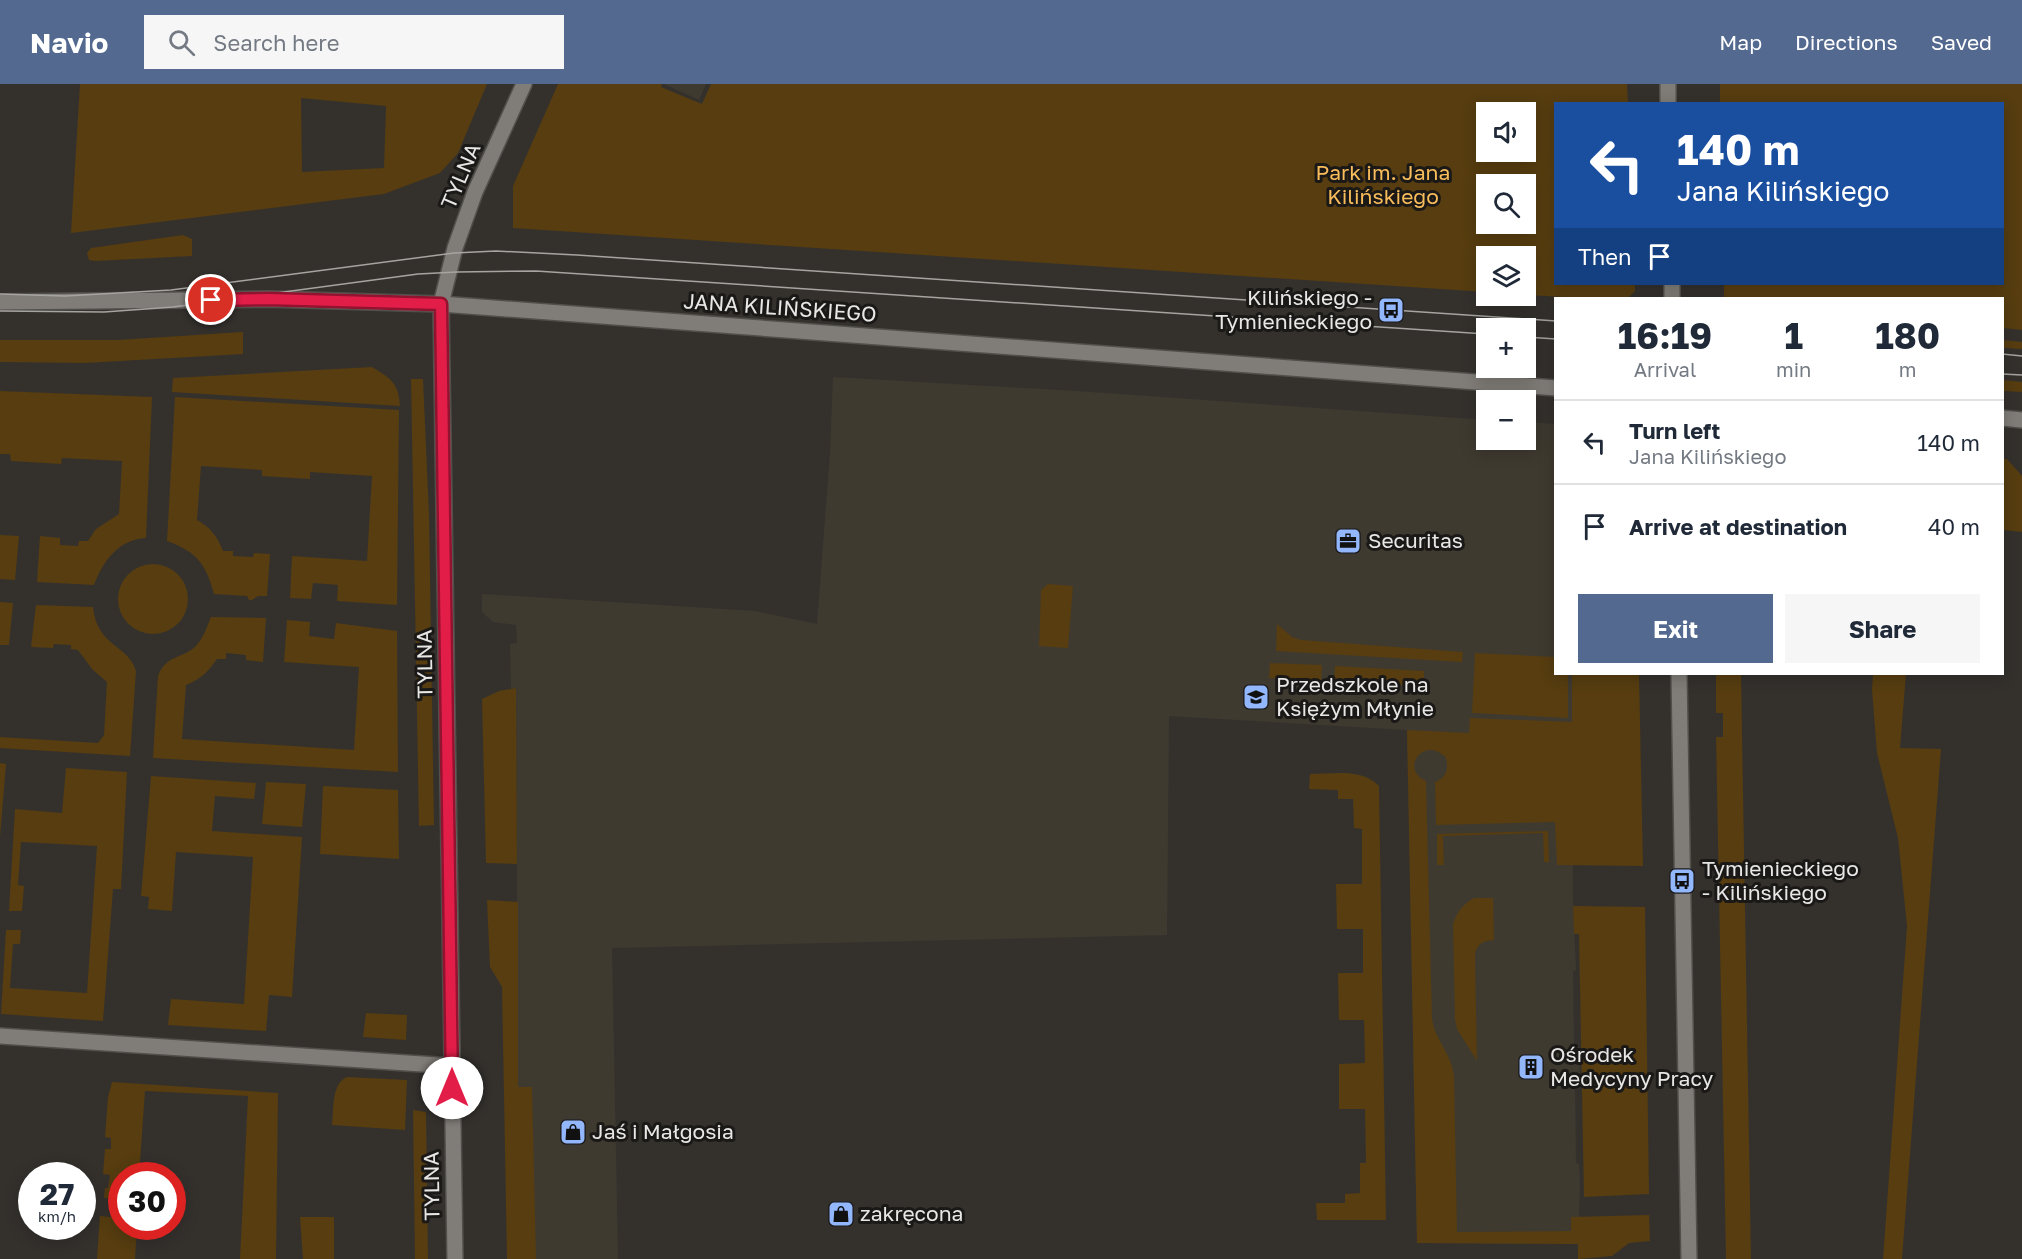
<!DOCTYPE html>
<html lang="en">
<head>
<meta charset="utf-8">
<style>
  :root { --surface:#fff; --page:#f6f6f7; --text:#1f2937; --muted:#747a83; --line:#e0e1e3; --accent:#536990 }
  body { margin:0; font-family:"Golos Text",sans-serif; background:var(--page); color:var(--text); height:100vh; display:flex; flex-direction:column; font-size:22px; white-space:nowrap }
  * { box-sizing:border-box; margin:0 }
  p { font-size:20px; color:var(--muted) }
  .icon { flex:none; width:33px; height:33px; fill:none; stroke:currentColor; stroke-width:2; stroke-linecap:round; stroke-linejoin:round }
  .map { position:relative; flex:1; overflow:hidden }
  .sheet { position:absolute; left:1554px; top:213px; width:450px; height:378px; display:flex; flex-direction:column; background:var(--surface); border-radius:0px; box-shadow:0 3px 15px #0003 }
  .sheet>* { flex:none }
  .banner { position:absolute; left:1554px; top:18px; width:450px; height:183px; border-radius:0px; box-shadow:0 3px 15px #0003; background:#1a4fa0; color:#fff; overflow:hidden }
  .tools { position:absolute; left:1476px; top:18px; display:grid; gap:12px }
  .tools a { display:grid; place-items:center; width:60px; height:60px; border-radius:0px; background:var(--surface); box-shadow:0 3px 15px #0003; font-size:30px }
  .speed { position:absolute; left:18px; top:1078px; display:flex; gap:12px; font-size:30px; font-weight:700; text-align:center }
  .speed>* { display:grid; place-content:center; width:78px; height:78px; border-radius:50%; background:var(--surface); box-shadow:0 3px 15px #0003; line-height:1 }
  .speed small { font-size:15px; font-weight:400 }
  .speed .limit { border:9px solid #d22; background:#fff; color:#111 }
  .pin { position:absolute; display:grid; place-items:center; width:51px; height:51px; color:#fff; margin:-26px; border:3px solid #fff; border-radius:50%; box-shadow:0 2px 6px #0007 }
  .me { position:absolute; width:66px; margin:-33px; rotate:0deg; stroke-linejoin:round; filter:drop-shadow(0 0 4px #0008) }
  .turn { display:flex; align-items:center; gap:21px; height:126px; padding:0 24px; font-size:27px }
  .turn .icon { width:78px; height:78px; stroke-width:2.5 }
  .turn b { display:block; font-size:42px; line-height:51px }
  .then { display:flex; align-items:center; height:57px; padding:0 24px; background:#0003; gap:12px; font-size:22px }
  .eta { display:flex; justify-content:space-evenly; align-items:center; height:102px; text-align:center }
  .eta b { font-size:36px; font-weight:700; line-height:42px }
  .action { display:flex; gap:12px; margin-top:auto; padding:12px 24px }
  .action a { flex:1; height:69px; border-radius:0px; background:var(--accent); color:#fff; font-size:24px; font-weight:700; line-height:69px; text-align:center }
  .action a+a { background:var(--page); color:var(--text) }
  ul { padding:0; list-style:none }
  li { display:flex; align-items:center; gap:18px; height:84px; padding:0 24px; border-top:2px solid var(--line) }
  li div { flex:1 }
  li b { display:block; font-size:22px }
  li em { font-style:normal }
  header { display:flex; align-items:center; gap:36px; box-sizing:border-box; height:84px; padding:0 30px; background:var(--accent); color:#fff }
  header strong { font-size:28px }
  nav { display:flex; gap:33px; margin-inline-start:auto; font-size:21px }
  .search { width:420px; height:54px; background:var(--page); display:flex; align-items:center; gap:15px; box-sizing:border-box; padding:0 21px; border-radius:0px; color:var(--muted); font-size:22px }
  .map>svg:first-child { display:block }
  .built { fill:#3f3a30 }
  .green { fill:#573d10; fill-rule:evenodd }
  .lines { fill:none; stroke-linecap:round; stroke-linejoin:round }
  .minor-casing { stroke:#514f4b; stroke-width:18 }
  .minor { stroke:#807d78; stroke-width:15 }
  .tram { stroke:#a6a4a1; stroke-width:1.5 }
  .route-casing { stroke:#92132f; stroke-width:15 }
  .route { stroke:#e11d48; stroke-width:10 }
  .labels { text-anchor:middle; stroke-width:6; stroke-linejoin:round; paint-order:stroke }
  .park-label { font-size:21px; fill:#f8bc5b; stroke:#1b1917 }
  .street-label { font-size:21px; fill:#e9e7e5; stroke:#1b1917 }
  .poi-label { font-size:21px; fill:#e9e7e5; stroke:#1b1917; text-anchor:start }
</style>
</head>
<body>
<header>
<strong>Navio</strong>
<div class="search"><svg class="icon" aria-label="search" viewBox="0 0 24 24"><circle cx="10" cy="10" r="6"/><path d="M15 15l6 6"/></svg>Search here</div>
<nav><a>Map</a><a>Directions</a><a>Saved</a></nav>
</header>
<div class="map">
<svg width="2022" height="1175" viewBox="0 0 2022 1175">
  <rect width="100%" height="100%" fill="#34312d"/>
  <!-- built -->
  <path class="built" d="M664,0H706L699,16Z
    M833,293L1076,307L1486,336V356H1526V338L1555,340L1556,590H1572L1573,819L1576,886L1573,887L1574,963H1579L1580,1002L1575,1003L1576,1079L1579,1080L1580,1102L1578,1160L1417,1159L1407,646L1169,632L1167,851L612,864L618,1175H515L518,1003L516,605H511L510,560L517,559L516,541L493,538L482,528V510L755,527L817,540L830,370Z"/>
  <!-- green -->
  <path class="green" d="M80,0H487L458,69L440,89L384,110L71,149ZM301,14L386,22L384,84L302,88Z
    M558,0H662L661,3L702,20L711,0H1627L1628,19L1556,20V200H1635V207L1628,214H1585L1526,211V172H1486V208L513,144V102ZM1486,28H1526V68H1486ZM1486,100H1526V140H1486Z
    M1720,0H2022V246L2003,244L2002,214H1724V200H2002V20L1720,19Z
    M183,151L192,155V172L95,177L89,176L87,169L91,164Z
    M243,248V270L85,279L0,278V256H118Z
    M2003,256L2022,258V265L2003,264Z
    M372,283C390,294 399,299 400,322L172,308L173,294Z
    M411,295H423L429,430L434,741L419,742Z
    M2003,296L2022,298V308L2003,307Z
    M0,307L152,313L146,454C119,455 103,477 94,501L37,498L40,452L60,454V461L78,462L79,457H88L96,445L119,430L122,377L62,374L61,380L11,377L10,370H0Z
    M175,313L399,326L397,521L337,517L338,501L313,499L311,515L290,514L292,472L367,477L372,392L310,388V395L262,392V386L201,382L197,436C211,444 217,452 223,467H233V472L253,473L254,469L270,470L267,512H258L252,516H249L247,512L214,510C206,480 197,468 167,457Z
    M2002,375H2007L2022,392V448L2003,446Z
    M0,451L19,452L15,496L0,495Z
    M118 515a35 35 0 1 1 70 0a35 35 0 1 1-70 0Z
    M1048,500L1073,502L1068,564L1039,562L1041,506Z
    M0,518L13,519L9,561H0Z
    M36,521L93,523C97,563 128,560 136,587L130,672L0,664V653L98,659L104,651L107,598L92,585L78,566L71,565V561L54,560L53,564L31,563Z
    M211,533L266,534L263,578L246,576V571L226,569V575H217C208,588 201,595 186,601L182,655L354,666L359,583L284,578L287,536L310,538L309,552L334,555L336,539L397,547L398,688L153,674L158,592C166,571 181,575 195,563C203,555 207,543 211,533Z
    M1277,540L1292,553L1301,556L1463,568L1462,578L1276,567Z
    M1475,569L1555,573L1556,590H1568V634L1472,629Z
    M1270,579L1322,581L1321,597L1269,594Z
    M1335,582L1424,587V602L1334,597Z
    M1572,590H1639L1643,782L1557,781L1555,738L1436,741L1435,698C1446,694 1449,685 1446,674C1424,650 1399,686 1426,697L1432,935C1435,956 1452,970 1454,992L1457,1148L1571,1147V1133L1649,1131L1650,1157L1629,1159L1612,1172L1578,1175V1160L1417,1159L1407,646L1469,649L1470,634L1572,638Z
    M1716,590H1741L1751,1175H1726L1716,653H1723V629H1716Z
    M1873,590H1906L1900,664L1941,665L1902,1175H1883L1907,842L1898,754L1877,669L1872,606Z
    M516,604L517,780L486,779L482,615L499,607Z
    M0,679L6,680L0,753Z
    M66,684L127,688L121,805H113L103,937L1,930L6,846H21L20,860H13L10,904L87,909L97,762L21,758L18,801L24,802L22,827H9L15,725L62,729Z
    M1310,690C1333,690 1362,684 1379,702L1386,1136H1317L1316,1119H1345V1110L1360,1109V1079H1366L1365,1025H1339V980L1365,979L1364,936H1339L1338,889H1363V845H1337L1336,800H1362V745L1354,744L1353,715H1338V706L1309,705Z
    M151,692L256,699L254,715L215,712L212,747L302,753L292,913L269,911L266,947L168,941L171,915L244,920L253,773L176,768L172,827L148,825L149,813L141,812Z
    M266,698L306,700L302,743L262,740Z
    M323,702L398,706L399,775L320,770Z
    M1548,747L1549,778H1544L1543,749L1443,752L1444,781H1437V750Z
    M1474,814H1493L1494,856C1483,857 1478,859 1475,870L1477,977L1457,945L1455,935L1453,840C1457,828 1463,820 1474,814Z
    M487,816L518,818V1003H532L536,1175H507L502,903L490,883Z
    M1573,822L1645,823L1649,1110L1584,1113L1579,850H1574Z
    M366,929L407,931L406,956L363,953Z
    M347,993L407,996L405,1046L332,1041C334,1026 331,1000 347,993Z
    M112,998L278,1009L276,1175H240L248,1012L145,1007L139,1092H122L121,1115L104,1114L105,1104H108L110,1091L103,1090L105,1065H111V1054L105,1053L108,1013Z
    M413,1026L426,1028L428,1175H415Z
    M100,1132L121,1134L122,1143H137L135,1175H97Z
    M300,1133H334V1175H303Z"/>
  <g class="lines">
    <!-- minor casing -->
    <g class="minor-casing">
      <path id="minor" d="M1668,0V20
        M1672,200V214
        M0,218L268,215L441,220L1556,304
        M2002,334L2022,336
        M1679,590L1689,1175
        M0,952L452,982
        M455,1175L441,220L455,164L475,108L524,0"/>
    </g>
    <!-- minor -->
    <use href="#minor" class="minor"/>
    <!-- tram -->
    <path class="tram" d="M0,210L65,212L171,206L454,169L496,167L577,171L1556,237
      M0,227L104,228L173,223L418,190L457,188L536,187L1486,250
      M1526,253L1556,255
      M2002,270L2022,272
      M2002,290L2022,291"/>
  </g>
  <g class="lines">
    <!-- route casing -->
    <g class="route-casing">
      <path id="route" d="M211,216L268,215L441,220L452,1004"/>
    </g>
    <!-- route -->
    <use href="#route" class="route"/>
  </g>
  <!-- icons -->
  <defs>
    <g id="bus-square" transform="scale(1.35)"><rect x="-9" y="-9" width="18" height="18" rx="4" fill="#93b7fd" stroke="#1b1917"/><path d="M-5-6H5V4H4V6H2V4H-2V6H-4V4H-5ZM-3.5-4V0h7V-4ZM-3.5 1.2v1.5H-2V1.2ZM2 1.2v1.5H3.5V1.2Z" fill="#111"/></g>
    <g id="office-square" transform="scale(1.35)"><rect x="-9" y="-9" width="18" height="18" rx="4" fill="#93b7fd" stroke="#1b1917"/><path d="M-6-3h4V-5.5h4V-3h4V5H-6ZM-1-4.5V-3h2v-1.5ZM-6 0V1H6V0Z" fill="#111"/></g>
    <g id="school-square" transform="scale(1.35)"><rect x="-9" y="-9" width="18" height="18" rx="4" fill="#93b7fd" stroke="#1b1917"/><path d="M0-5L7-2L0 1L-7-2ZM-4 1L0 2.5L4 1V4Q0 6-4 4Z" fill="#111"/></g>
    <g id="building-square" transform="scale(1.35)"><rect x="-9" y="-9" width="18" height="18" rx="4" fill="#93b7fd" stroke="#1b1917"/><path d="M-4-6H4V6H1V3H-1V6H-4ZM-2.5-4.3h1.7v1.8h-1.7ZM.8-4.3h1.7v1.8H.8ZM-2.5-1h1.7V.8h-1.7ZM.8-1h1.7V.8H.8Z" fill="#111"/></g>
    <g id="shop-square" transform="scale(1.35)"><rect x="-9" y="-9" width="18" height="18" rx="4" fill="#93b7fd" stroke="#1b1917"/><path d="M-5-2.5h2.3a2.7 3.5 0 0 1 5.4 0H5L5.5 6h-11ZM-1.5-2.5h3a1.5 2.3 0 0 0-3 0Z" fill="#111"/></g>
  </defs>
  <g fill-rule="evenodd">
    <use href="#bus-square" x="1391" y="226"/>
    <use href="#office-square" x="1348" y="457"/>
    <use href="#school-square" x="1256" y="613"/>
    <use href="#bus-square" x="1682" y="797"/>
    <use href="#building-square" x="1531" y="983"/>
    <use href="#shop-square" x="573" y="1048"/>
    <use href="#shop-square" x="841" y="1130"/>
  </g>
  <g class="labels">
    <!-- park labels -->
    <g class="park-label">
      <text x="1383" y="96">Park im. Jana<tspan x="1383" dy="24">Kilińskiego</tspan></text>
    </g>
    <!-- street labels -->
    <g class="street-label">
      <text transform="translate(461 92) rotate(-67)" y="7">TYLNA</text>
      <text transform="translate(780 224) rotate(4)" y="7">JANA KILIŃSKIEGO</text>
      <text transform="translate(425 580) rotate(-91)" y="7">TYLNA</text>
      <text transform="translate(432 1102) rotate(-91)" y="7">TYLNA</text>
    </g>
    <!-- poi labels -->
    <g class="poi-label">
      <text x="1372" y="221" text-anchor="end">Kilińskiego -<tspan x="1372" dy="24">Tymienieckiego</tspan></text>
      <text x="1368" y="464">Securitas</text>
      <text x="1276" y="608">Przedszkole na<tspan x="1276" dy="24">Księżym Młynie</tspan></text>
      <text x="1702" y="792">Tymienieckiego<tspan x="1702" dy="24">- Kilińskiego</tspan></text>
      <text x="1550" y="978">Ośrodek<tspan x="1550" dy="24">Medycyny Pracy</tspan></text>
      <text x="592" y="1055">Jaś i Małgosia</text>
      <text x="860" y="1137">zakręcona</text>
    </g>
  </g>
</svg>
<div class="tools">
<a><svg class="icon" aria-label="sound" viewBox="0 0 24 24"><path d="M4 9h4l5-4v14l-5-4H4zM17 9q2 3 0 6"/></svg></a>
<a><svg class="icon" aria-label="search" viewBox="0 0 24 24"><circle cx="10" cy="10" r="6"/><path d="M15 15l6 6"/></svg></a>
<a><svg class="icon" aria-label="layers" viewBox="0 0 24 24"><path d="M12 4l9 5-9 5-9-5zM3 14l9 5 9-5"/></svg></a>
<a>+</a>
<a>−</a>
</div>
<div class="speed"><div>27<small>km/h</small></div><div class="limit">30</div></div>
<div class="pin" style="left:211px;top:216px;background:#d93025"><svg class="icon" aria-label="arrive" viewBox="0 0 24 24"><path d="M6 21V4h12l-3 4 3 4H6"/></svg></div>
<svg class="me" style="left:452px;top:1004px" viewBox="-20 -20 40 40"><circle r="19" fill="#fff"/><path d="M0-13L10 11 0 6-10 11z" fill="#e11d48"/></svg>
<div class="banner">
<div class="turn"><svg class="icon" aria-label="left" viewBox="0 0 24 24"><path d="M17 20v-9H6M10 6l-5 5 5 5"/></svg><div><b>140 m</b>Jana Kilińskiego</div></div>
<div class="then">Then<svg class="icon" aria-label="arrive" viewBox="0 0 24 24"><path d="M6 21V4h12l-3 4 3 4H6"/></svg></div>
</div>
<section class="sheet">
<div class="eta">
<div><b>16:19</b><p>Arrival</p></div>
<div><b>1</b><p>min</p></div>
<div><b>180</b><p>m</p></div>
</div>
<ul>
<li><svg class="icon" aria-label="left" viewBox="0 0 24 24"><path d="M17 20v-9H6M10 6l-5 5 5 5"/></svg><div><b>Turn left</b><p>Jana Kilińskiego</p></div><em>140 m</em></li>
<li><svg class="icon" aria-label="arrive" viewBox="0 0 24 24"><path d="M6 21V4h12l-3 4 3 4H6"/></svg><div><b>Arrive at destination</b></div><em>40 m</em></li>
</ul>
<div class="action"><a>Exit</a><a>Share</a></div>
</section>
</div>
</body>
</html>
